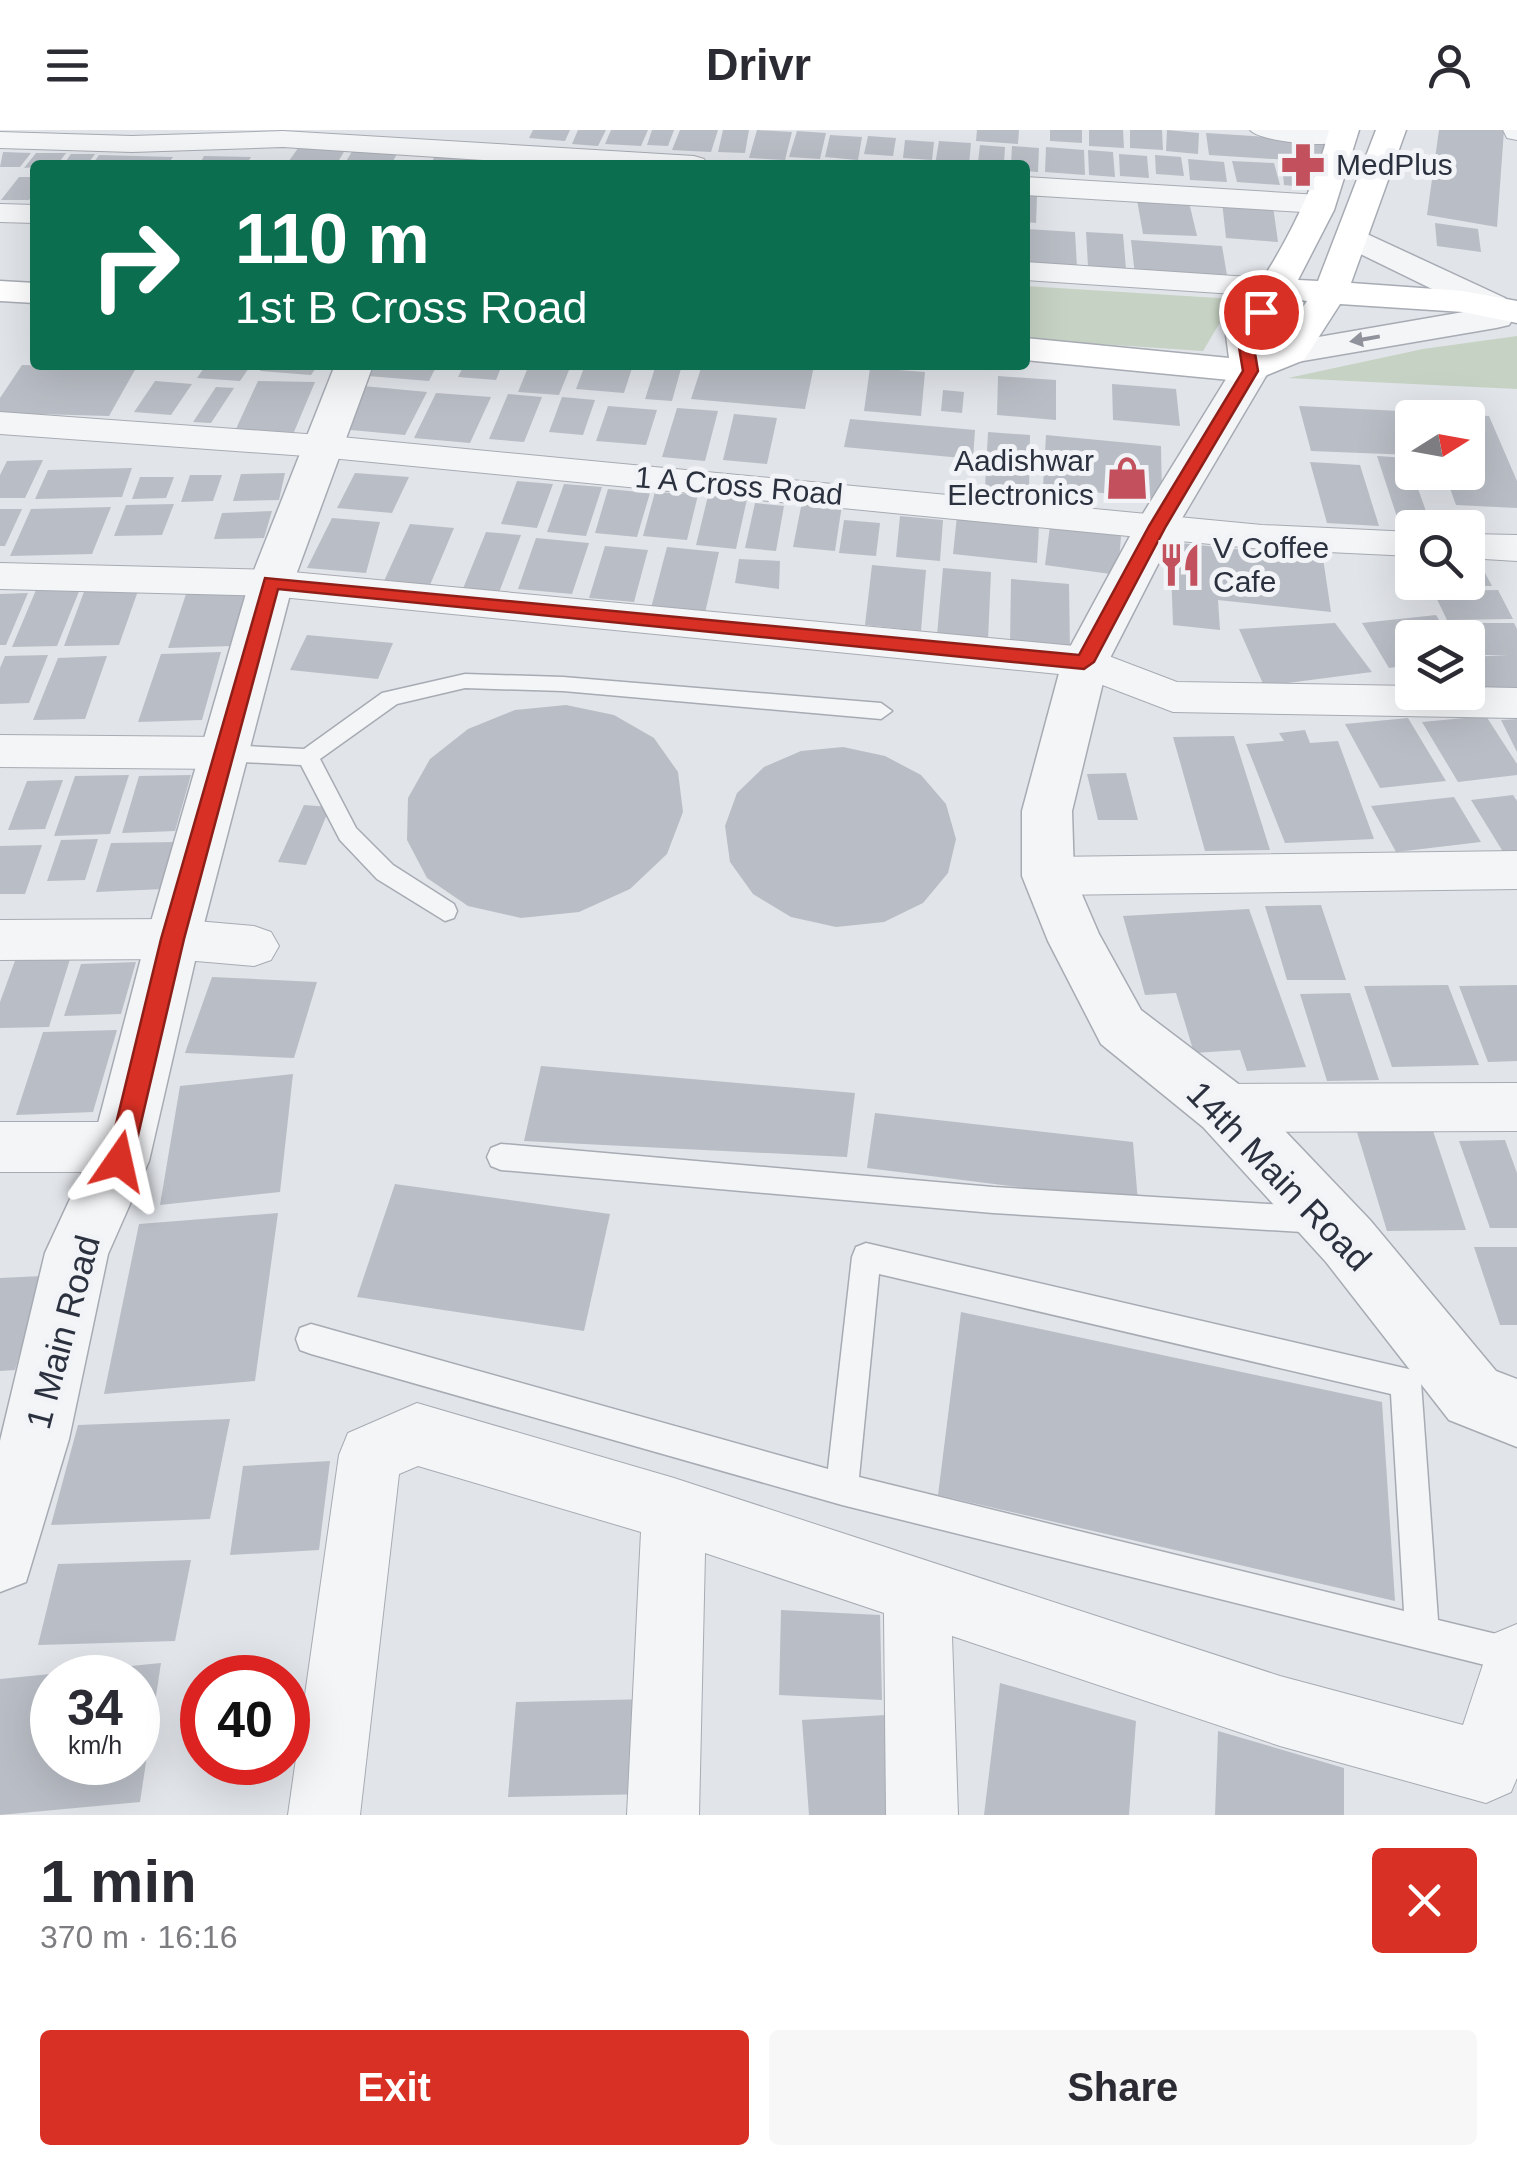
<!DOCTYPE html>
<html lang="en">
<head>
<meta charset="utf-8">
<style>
  :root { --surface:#fff; --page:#f7f7f7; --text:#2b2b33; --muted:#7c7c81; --accent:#d93025 }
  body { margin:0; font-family:Helvetica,sans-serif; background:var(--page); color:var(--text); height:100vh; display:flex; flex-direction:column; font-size:38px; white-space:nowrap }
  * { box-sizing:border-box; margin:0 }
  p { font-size:32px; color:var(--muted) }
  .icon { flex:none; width:55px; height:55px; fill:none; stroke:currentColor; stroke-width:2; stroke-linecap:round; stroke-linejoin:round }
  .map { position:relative; height:1685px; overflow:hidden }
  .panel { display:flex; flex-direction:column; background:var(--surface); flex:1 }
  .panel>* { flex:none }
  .banner { position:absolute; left:30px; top:30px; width:1000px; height:210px; border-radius:10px; box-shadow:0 10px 40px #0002; background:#0b6e4f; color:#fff; overflow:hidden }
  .needle { width:65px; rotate:79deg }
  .buttons { position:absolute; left:1395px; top:270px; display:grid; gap:20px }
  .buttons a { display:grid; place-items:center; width:90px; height:90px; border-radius:10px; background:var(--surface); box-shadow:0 10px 40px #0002; font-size:50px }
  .speed { position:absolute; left:30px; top:1525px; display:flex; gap:20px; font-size:50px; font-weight:700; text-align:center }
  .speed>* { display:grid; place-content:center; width:130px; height:130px; border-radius:50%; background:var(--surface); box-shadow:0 10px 40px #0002; line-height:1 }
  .speed small { font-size:25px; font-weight:400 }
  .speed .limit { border:15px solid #d22; background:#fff; color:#111 }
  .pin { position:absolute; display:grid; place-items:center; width:85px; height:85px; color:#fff; margin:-42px; border:5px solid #fff; border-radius:50%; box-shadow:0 2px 10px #0007 }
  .me { position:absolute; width:110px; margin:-55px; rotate:11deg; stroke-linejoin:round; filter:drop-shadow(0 0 8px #0008) }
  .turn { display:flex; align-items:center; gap:35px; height:210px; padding:0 40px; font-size:45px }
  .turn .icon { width:130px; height:130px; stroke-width:2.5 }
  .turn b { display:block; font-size:70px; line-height:85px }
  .round { display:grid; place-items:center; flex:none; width:105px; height:105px; border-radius:10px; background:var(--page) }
  .head { display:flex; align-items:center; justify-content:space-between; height:170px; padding:0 40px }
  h1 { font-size:60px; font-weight:700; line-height:75px }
  .button { display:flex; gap:20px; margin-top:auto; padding:20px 40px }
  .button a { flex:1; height:115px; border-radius:10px; background:var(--accent); color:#fff; font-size:40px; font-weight:700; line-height:115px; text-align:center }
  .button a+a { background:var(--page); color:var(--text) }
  header { display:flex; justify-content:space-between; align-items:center; height:130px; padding:0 40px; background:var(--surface); font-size:45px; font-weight:700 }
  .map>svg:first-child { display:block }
  .green { fill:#c6d2c3 }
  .building { fill:#b9bdc5; fill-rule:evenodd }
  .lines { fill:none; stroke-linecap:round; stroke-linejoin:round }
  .service-casing { stroke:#a7abb3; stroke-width:3 }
  .minor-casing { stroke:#a7abb3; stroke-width:2 }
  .tertiary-casing { stroke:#a7abb3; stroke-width:3 }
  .secondary-casing { stroke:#a7abb3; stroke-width:3 }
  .service { fill:#f4f5f7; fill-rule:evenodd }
  .minor { fill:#f4f5f7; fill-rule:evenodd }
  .tertiary { fill:#f4f5f7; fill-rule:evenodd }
  .secondary { fill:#fff; fill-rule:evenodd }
  .oneway { fill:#90939b }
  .route { fill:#d93025; stroke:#8d1f18; stroke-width:2.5 }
  .labels { text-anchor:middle; stroke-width:10; stroke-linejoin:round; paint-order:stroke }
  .far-poi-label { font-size:30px; fill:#2b313f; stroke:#f1f3f6; text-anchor:start }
  .far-street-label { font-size:30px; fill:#2b313f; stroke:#f1f3f6 }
  .street-label { font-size:35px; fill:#2b313f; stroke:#f1f3f6 }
</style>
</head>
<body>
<header><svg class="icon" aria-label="menu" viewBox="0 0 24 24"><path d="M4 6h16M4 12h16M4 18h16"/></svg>Drivr<svg class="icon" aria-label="person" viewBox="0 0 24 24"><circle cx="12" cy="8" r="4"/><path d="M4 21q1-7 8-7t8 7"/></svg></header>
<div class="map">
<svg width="1517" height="1685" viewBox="0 0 1517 1685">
  <rect width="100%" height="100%" fill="#e1e4e9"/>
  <!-- green -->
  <path class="green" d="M1025,156L1234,169L1203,221L1025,209Z
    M1517,206V259L1288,248L1423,219Z"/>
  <!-- building -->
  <path class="building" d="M533,0H570L565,11L529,8Z
    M578,0H606L598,16L572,14Z
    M611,0H648L641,16L605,14Z
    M652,0H674L668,16L647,15Z
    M680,0H718L711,22L672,20Z
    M723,0H749L745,23L718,22Z
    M757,0L792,2L785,30L749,28Z
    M977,0H1019L1018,14L976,11Z
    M1050,0H1082V13L1050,11Z
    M1089,0H1123L1124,18L1089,16Z
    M1130,0H1162L1163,20L1130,18Z
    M1167,0L1199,3L1198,24L1166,21Z
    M1439,0H1504L1497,97L1427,85Z
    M797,1L826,3L820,29L789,27Z
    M1206,3L1328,11L1320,32L1209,25Z
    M830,5L862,7L858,30L825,27Z
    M868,6L896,8L893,26L864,24Z
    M905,10L934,12L932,30L903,28Z
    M939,11L971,13L969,35H935Z
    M301,14L347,17L336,35H286Z
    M980,15L1005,17L1004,33L978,32Z
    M1012,16L1039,18L1038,42L1025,41V35H1011Z
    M1046,17L1084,20L1085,45L1045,42Z
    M354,18L399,20L391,35H344Z
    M1088,20L1113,22L1115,47L1089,45Z
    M3,22L31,23L20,37H0Z
    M36,23H66L57,35L24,38Z
    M71,24H95L87,35H63Z
    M1119,24L1147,26L1149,48L1120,46Z
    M99,25L173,27L167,35H92Z
    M1155,25L1181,27L1184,46L1156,44Z
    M204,26L251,27L246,35H199Z
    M435,26L491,29L488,35H430Z
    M1188,29L1224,32L1227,52L1190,50Z
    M1232,31L1274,33L1280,55L1237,52Z
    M1282,34L1310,37L1313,58L1284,55Z
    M19,47H35V62L29,70H1Z
    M1025,65L1037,66L1036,93L1025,92Z
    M1137,70L1189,72L1197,106L1143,104Z
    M1222,72L1273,76L1278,112L1226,108Z
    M1435,93L1478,99L1481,122L1437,116Z
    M1026,99L1075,102L1077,137L1027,134Z
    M1086,102L1123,104L1126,139L1088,136Z
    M1131,110L1222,116L1228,151L1135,145Z
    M22,235L136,238L109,286L0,283V268Z
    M206,235H251L240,251L197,248Z
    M264,235H318L311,245L260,241Z
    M374,235H437L429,251L368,246Z
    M464,235H502L496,250L458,247Z
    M529,235H571L559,265L518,262Z
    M585,235H633L624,263L576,259Z
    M656,235H682L672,271L645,269Z
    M702,235H807L814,236L805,279L691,269Z
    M870,238L925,242L921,286L864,281Z
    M998,246L1056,250V290L997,285Z
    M155,251L192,254L171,285L134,282Z
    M258,251L315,252L294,302L235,301Z
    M1112,254L1176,259L1180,296L1113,290Z
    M363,256L427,262L405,305L340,299Z
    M216,257L234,258L211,293L193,292Z
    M943,260L964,262L962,283L941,281Z
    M436,263L491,267L470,313L414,308Z
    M508,264L542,267L524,312L489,309Z
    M562,267L595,270L583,305L549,302Z
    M608,276L657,280L646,315L596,311Z
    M1299,276L1400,281L1412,325L1311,321Z
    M677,278L718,281L705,331L662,327Z
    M734,284L777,288L767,334L723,330Z
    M1468,285L1489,286L1517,351V378L1456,375L1444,342H1468Z
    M850,289L975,300L973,329L844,317Z
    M988,302L1030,305L1029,362L985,358Z
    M1046,305L1161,316L1162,369L1043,357Z
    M1377,326L1407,328L1432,398L1400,396Z
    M43,330L25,368H0V345L7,331Z
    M1310,332L1360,335L1379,396L1327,393Z
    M132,338L122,367L35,369L48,340Z
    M285,343L279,370L233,371L241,344Z
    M355,343L409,347L392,383L337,378Z
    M190,345H222L213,371L181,372Z
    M140,347H174L166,368L132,369Z
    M517,351L553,354L537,398L501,394Z
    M564,354L602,357L586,406L547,402Z
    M608,359L650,363L637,407L595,403Z
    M655,362L698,365L687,410L643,406Z
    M708,366L747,369L736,419L696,415Z
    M802,372L842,375L835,421L793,417Z
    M755,373L784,376L776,421L745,418Z
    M174,374L162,405L114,406L126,375Z
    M111,377L92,424L10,426L31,379Z
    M0,379H22L5,416H0Z
    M272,381L264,408L214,409L222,383Z
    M900,386L943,390L940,431L896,427Z
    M957,386L1039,396L1037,433L953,424Z
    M332,388L380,392L366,443L307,438Z
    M844,390L880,393L876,426L839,423Z
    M410,394L454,398L430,455L384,451Z
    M1050,396L1121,406L1118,445L1045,435Z
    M486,402L521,405L498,465L462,461Z
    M536,408L589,413L572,464L518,459Z
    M1170,412L1323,428L1331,482L1218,470L1220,500L1173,495Z
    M605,416L648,420L634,472L589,468Z
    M667,417L719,422L705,483L651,478Z
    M1468,426H1476L1492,456H1468Z
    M739,429L780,431L779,459L735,453Z
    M872,435L926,440L921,501L865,495Z
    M943,438L991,442L988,510L937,505Z
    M1011,449L1069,454L1070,521L1010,515Z
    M139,458L119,515L64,516L85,459Z
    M80,459L57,516L12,517L36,460Z
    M247,459L232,516L168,518L187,461Z
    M1498,460L1513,489L1447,490L1433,461Z
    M28,463L6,515H0V464Z
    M1436,485L1450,508H1412V535L1389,538L1362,493Z
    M1335,493L1372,542L1264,556L1239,499Z
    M1459,493H1514L1517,499V559H1485L1469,527L1508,525H1475Z
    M307,505L393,513L378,549L290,540Z
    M221,522L202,590L138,592L161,524Z
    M48,525L29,573L0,574V538L5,526Z
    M107,526L85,589L33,590L58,528Z
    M566,575L614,585L654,608L678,642L683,682L667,724L630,759L579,782L521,788L468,776L427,748L407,710L408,668L430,629L468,599L515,580Z
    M1486,586L1517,634V645L1458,652L1422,592Z
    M1408,588L1446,651L1380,658L1345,594Z
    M1517,589V622L1501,590Z
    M1305,600L1310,613L1338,611L1374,709L1285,713L1246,614L1284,611L1279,603Z
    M1234,606L1270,720L1205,721L1173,607Z
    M843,617L885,626L921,645L946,674L956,709L948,743L923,773L884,792L836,797L791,787L753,764L730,732L725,696L737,663L764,637L801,621Z
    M1126,643L1138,690H1098L1087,644Z
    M129,645L110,704L54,706L75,646Z
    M191,645L175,701L122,703L139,646Z
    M63,650L45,699L8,700L27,651Z
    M1513,665L1517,671V724L1505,725L1471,670Z
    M1454,667L1481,712L1396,722L1371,676Z
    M304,675L330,677L306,735L278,732Z
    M98,709L85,750L47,751L61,710Z
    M177,712L164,759L96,762L111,713Z
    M42,715L25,764H0V716Z
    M1321,775L1346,850H1287L1265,776Z
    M1249,779L1306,937L1247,941L1240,920L1194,923L1176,863L1145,865L1123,786Z
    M71,826L49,897L0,898V872L16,828Z
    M136,832L121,884L64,886L81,834Z
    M212,847L317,852L294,928L185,923Z
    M1448,855L1479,935L1392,937L1364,856Z
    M1517,855V931L1488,932L1459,856Z
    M1350,863L1379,950L1327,951L1300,864Z
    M117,900L93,982L16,985L43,902Z
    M541,936L855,963L847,1027L524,1011Z
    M293,944L280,1062L160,1075L180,956Z
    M875,983L1133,1012L1138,1072L867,1038Z
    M1433,1001L1466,1100L1387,1101L1357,1002Z
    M1505,1010L1517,1043V1098H1490L1459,1011Z
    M395,1054L610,1084L584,1201L357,1167Z
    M278,1083L255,1251L104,1264L139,1094Z
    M1474,1117H1517V1195H1500Z
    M42,1146L15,1240L0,1241V1148Z
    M961,1182L1382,1272L1395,1471L938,1365Z
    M230,1289L210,1389L51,1395L78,1295Z
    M330,1331L319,1420L230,1425L243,1336Z
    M191,1430L175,1511L38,1515L58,1434Z
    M781,1480L880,1485L882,1570L779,1565Z
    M161,1533L140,1672L0,1685V1549ZM52,1548H138V1632H52Z
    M1000,1553L1136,1591L1129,1685H984Z
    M652,1569L650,1664L508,1667L516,1572Z
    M886,1585L901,1685H809L802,1590Z
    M1218,1601L1344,1638V1685H1215Z"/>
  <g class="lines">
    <!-- service casing -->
    <g class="service-casing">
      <path id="service" d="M465,544L563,547L881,573L892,581L881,589L563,561L465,558L397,574L320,629L356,698L393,735L454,774L457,781L454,788L445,791L377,749L340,710L301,635L224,631L213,623L224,615L304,619L382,563Z
        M501,1014L993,1057L1318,1077L1328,1080L1332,1090L1328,1100L1318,1103L993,1083L501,1040L491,1036L487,1027L491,1018Z
        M866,1113L1417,1241L1421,1252L1438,1490L1517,1509V1543L842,1375L311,1224L300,1220L296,1209L300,1198L311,1194L828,1339L852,1127L856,1117ZM879,1144L1391,1264L1404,1481L859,1347Z"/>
    </g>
    <!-- minor casing -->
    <g class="minor-casing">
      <path id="minor" d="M1250,0H1348L1357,7C1346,20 1261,13 1250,0Z
        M1503,0H1517V10L1507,8Z
        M283,1L694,26L704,29L708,35H561L283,17L132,22L0,18V2L132,6Z
        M1025,47L1319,65L1329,68L1334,74L1329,80L1319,83L1025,65Z
        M0,74L35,75V93L0,92Z
        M1025,132L1278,149L1289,151L1294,158L1289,165L1278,167L1025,150Z
        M0,282L320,305L1262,395L1412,402V426L1262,419L320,327L0,304Z
        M1468,404L1517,405V431L1468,428Z
        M0,433L271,440L1085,517L1177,552L1412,556V562H1468V557L1517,558V588L1173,582L1079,546L271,466L0,459Z
        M0,605L224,607L240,611L246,623L240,635L224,639L0,637Z
        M1517,721V759L1048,765L1031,759L1024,746L1031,733L1048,727Z
        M173,789L254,796L271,802L279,816L271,830L254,836L173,829L0,830V790Z
        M1517,953V1001L1224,1002L1205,995L1197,978L1205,961L1224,954Z
        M0,992H120L139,999L147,1017L139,1035L120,1042H0Z
        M417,1273L674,1348L1280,1546L1463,1595L1493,1504L1517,1494V1648L1511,1662L1486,1673L1280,1616L952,1506L958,1685H886L884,1483L705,1423L699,1685H627L641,1402L418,1336L399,1344L360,1685H288L339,1325L348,1303Z"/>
    </g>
    <!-- tertiary casing -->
    <g class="tertiary-casing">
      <path id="tertiary" d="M1354,98L1505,168L1514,187L1509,195L1496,198L1291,233L1278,230L1273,222L1278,214L1475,180L1342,115L1337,108L1342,101Z
        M1250,230L1263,233L1269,241L1178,395L1108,532L1072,681L1074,746L1099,804L1141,880L1245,959L1370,1090L1496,1241L1517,1249V1317L1449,1290L1326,1132L1203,997L1101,914L1048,811L1022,746V681L1062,532L1136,395L1231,241L1237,233Z
        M335,235H373L293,453L200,809L149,1031L108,1124L69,1309L26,1452L0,1462V1311L45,1123L89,1028L146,809L249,453Z"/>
    </g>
    <!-- secondary casing -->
    <g class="secondary-casing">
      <path id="secondary" d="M1329,0H1359L1334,80L1298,150L1318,151L1376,0H1406L1351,153L1463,161L1517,171V193L1463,182L1340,174L1304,230L1250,252L1025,230V208L1229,228L1226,205C1270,141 1310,77 1329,0ZM1287,168L1307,171L1278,214L1265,220L1262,205Z
        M0,151L35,153V173L0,171Z"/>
    </g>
    <!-- service -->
    <use href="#service" class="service"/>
    <!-- minor -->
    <use href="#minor" class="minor"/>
    <!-- tertiary -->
    <use href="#tertiary" class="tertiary"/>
    <!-- secondary -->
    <use href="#secondary" class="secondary"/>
  </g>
  <!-- one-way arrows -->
  <defs><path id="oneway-solid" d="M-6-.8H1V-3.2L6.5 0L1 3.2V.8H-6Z" transform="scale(2.5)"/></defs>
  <use class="oneway" href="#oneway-solid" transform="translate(1365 209) rotate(170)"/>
  <!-- route -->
  <path class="route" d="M1256,179L1268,182L1252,205L1258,241L1166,396L1094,532L1084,539L278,459L184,809L132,1031L128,1039L119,1043L110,1039L107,1031L161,809L265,448L1079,525L1149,396L1243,241L1237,205Z"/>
  <!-- icons -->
  <defs>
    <g id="pharmacy-bare" transform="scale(3.45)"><path d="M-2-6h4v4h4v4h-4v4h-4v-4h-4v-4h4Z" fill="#c3515d" stroke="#f1f3f6" stroke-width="2.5" paint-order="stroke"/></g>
    <g id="shop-bare" transform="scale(3.45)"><path d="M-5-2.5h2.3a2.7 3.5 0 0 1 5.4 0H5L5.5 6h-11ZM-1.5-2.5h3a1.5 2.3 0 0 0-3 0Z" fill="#c3515d" stroke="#f1f3f6" stroke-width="2.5" paint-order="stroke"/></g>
    <g id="restaurant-bare" transform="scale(3.45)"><path d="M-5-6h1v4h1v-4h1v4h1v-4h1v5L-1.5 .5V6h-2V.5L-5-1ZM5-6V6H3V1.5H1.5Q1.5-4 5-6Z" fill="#c3515d" stroke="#f1f3f6" stroke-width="2.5" paint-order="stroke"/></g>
  </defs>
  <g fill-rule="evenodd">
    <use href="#pharmacy-bare" x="1303" y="35"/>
    <use href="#shop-bare" x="1127" y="348"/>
    <use href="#restaurant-bare" x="1180" y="435"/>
  </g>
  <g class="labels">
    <!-- far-poi labels -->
    <g class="far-poi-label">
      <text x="1336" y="45">MedPlus</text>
      <text x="1094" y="341" text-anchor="end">Aadishwar<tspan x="1094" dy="34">Electronics</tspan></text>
      <text x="1213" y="428">V Coffee<tspan x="1213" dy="34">Cafe</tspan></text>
    </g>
    <!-- far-street labels -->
    <g class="far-street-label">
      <text transform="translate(739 356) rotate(5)" y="10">1 A Cross Road</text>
    </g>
    <!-- street labels -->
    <g class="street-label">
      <text transform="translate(1279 1046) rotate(46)" y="12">14th Main Road</text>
      <text transform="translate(63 1202) rotate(-75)" y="12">1 Main Road</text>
    </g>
  </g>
</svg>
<div class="buttons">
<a><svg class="needle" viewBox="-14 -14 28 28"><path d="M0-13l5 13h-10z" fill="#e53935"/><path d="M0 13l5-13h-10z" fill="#7c7c81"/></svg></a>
<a><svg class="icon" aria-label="search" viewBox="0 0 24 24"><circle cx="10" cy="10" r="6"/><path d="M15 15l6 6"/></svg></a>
<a><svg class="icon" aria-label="layers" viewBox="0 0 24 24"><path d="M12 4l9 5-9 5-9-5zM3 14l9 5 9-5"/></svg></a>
</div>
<div class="speed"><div>34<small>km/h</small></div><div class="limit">40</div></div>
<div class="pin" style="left:1261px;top:182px;background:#d93025"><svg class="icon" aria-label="arrive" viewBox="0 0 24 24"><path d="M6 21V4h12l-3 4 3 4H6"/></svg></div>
<svg class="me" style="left:119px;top:1031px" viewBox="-20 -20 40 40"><path d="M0-17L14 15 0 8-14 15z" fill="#d93025" stroke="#fff" stroke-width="4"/></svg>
<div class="banner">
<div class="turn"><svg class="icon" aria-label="right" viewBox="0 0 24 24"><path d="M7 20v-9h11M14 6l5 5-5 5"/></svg><div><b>110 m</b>1st B Cross Road</div></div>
</div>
</div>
<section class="panel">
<div class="head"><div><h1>1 min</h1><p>370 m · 16:16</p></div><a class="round" style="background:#d93025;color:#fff"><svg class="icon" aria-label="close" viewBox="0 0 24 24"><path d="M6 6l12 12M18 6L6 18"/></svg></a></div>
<div class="button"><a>Exit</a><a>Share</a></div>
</section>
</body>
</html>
